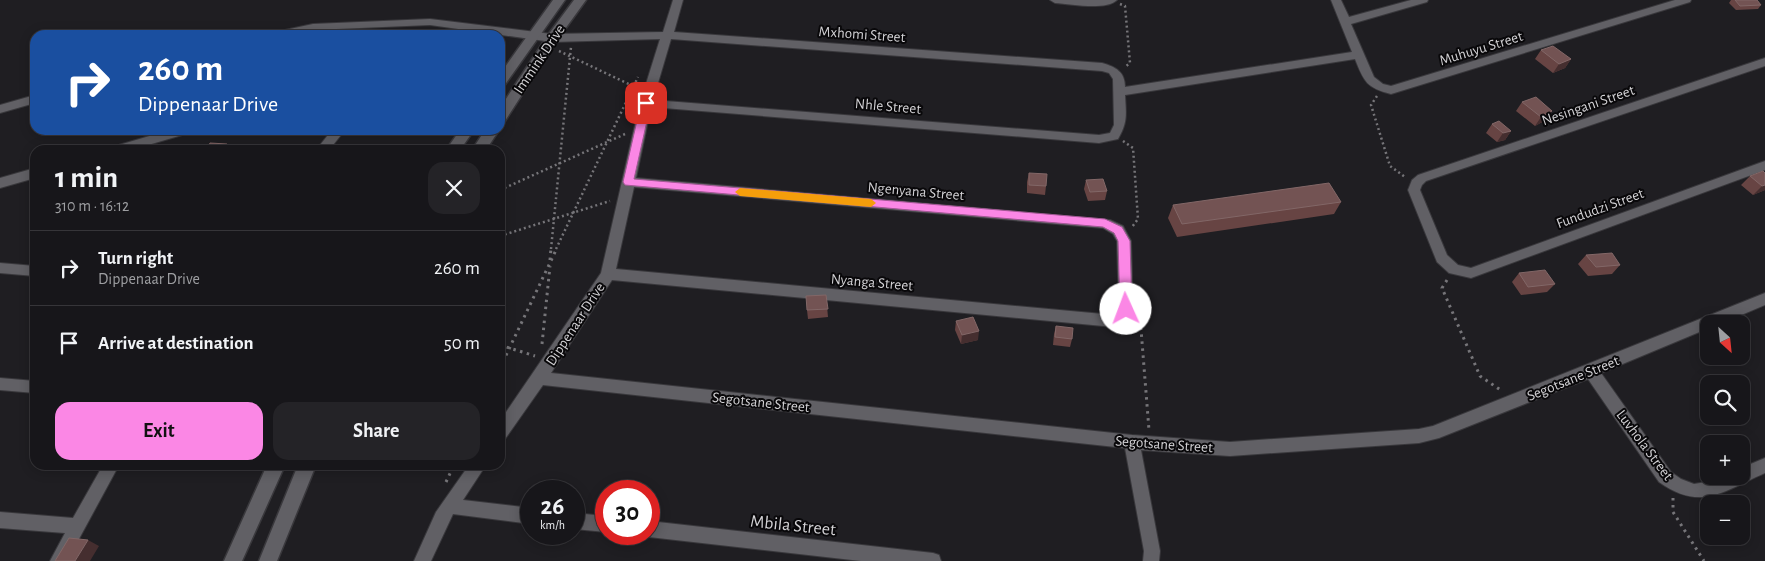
<!DOCTYPE html>
<html lang="en">
<head>
<meta charset="utf-8">
<style>
  :root { --surface:#17161a; --page:#242327; --text:#f1f3f6; --muted:#9e9fa2; --line:#363539; --accent:#fb87e5 }
  body { margin:0; font-family:"Alegreya Sans",sans-serif; background:var(--page); color:var(--text); height:100vh; display:flex; flex-direction:column; font-size:19px; white-space:nowrap }
  * { box-sizing:border-box; margin:0 }
  p { font-size:16px; color:var(--muted) }
  .icon { flex:none; width:28px; height:28px; fill:none; stroke:currentColor; stroke-width:2; stroke-linecap:round; stroke-linejoin:round }
  .map { position:relative; flex:1; overflow:hidden }
  .panel { position:absolute; left:30px; top:145px; width:475px; height:325px; display:flex; flex-direction:column; background:var(--surface); border-radius:15px; box-shadow:0 2px 12px #0003,0 0 0 1px var(--line) }
  .panel>* { flex:none }
  .hud { position:absolute; left:30px; top:30px; width:475px; height:105px; border-radius:15px; box-shadow:0 2px 12px #0003,0 0 0 1px var(--line); background:#1a4fa0; color:#fff; overflow:hidden }
  .needle { width:32px; rotate:153deg }
  .tools { position:absolute; left:1700px; top:315px; display:grid; gap:10px }
  .tools a { display:grid; place-items:center; width:50px; height:50px; border-radius:10px; background:var(--surface); box-shadow:0 2px 12px #0003,0 0 0 1px var(--line); font-size:25px }
  .speed { position:absolute; left:520px; top:480px; display:flex; gap:10px; font-size:25px; font-weight:700; text-align:center }
  .speed>* { display:grid; place-content:center; width:65px; height:65px; border-radius:50%; background:var(--surface); box-shadow:0 2px 12px #0003,0 0 0 1px var(--line); line-height:1 }
  .speed small { font-size:12px; font-weight:400 }
  .speed .limit { border:8px solid #d22; background:#fff; color:#111 }
  .pin { position:absolute; display:grid; place-items:center; width:42px; height:42px; color:#fff; margin:-21px; border-radius:10px; box-shadow:0 2px 8px #0006 }
  .me { position:absolute; width:55px; margin:-28px; rotate:358deg; stroke-linejoin:round; filter:drop-shadow(0 0 4px #0008) }
  .turn { display:flex; align-items:center; gap:18px; height:105px; padding:0 25px; font-size:22px }
  .turn .icon { width:65px; height:65px; stroke-width:2.5 }
  .turn b { display:block; font-size:35px; line-height:42px }
  .round { display:grid; place-items:center; flex:none; width:52px; height:52px; border-radius:15px; background:var(--page) }
  .headline { display:flex; align-items:center; justify-content:space-between; height:85px; padding:0 25px }
  h1 { font-size:30px; font-weight:600; line-height:38px }
  .primary-button { display:flex; gap:10px; margin-top:auto; padding:10px 25px }
  .primary-button a { flex:1; height:58px; border-radius:15px; background:var(--accent); color:#111; font-size:20px; font-weight:600; line-height:58px; text-align:center }
  .primary-button a+a { background:var(--page); color:var(--text) }
  ul { padding:0; list-style:none }
  li { display:flex; align-items:center; gap:15px; height:75px; padding:0 25px; border-top:1px solid var(--line) }
  li div { flex:1 }
  li b { display:block; font-size:19px }
  li em { font-style:normal }
  .map>svg:first-child { display:block }
  .lines { fill:none; stroke-linecap:round; stroke-linejoin:round }
  .street-casing { stroke:#39383c; stroke-width:2 }
  .secondary-casing { stroke:#39383c; stroke-width:3 }
  .path-far1 { stroke:#767579; stroke-width:2.5; stroke-dasharray:2 3; stroke-linecap:butt }
  .path { stroke:#767579; stroke-width:3; stroke-dasharray:2.5 4.5; stroke-linecap:butt }
  .street { fill:#616065; fill-rule:evenodd }
  .secondary { fill:#616065; fill-rule:evenodd }
  .wall { fill:#674443 }
  .shaded-wall { fill:#452e2f }
  .building { fill:#735353; stroke:#826767 }
  .route { fill:#fb87e5; stroke:#a35895 }
  .slow { fill:#f59e0b }
  .labels { text-anchor:middle; stroke-width:4; stroke-linejoin:round; paint-order:stroke }
  .street-label { font-size:15px; fill:#d3d2d5; stroke:#09080a }
  .near-street-label { font-size:18px; fill:#d3d2d5; stroke:#09080a }
</style>
</head>
<body>
<div class="map">
<svg width="1765" height="561" viewBox="0 0 1765 561">
  <rect width="100%" height="100%" fill="#1f1e22"/>
  <g class="lines">
    <!-- street casing -->
    <g class="street-casing">
      <path id="street" d="M673,0H683L674,32L1102,63C1116,67 1125,72 1125,87L1352,52L1331,0H1341L1349,17L1411,0H1428L1427,2L1351,24L1374,77L1383,84L1391,86L1675,0H1691L1690,2L1391,94C1367,88 1364,82 1355,59L1125,95C1126,114 1128,122 1118,139L1099,143L651,107L636,178L1110,220L1123,226L1131,241L1133,312L1126,323L1114,327L612,280L551,373L1132,435L1230,442L1419,429L1433,426L1765,293V305L1720,324H1709V328L1601,373L1671,472L1681,479L1694,484L1712,481L1724,476H1741V468L1765,458V473C1724,491 1701,512 1659,482L1588,379L1439,438L1419,443L1230,456L1141,450L1160,551L1159,561H1143L1144,551L1125,448L543,385L505,439L500,441V421L601,273L640,103L660,39L552,42L430,25L313,30L291,35H269L271,33L313,24L430,19L552,34L663,32ZM671,39L1102,71L1109,73L1113,79L1114,125L1110,133L1099,135L653,100ZM634,187L1103,228L1113,234L1117,241L1119,311L1114,315L616,269Z
        M1050,0H1117C1106,11 1071,4 1055,3Z
        M1765,58V66L1426,181L1422,185L1420,190L1447,255L1458,265L1471,268L1765,161V170L1471,278L1449,273L1437,262L1408,190L1412,180L1418,175Z
        M35,95V103L0,113V105Z
        M170,130H191L189,133L131,150H110L112,147Z
        M332,130H345L329,150H316Z
        M35,168V178L0,188V178Z
        M0,263L35,266V276L0,273Z
        M0,378L35,381V393L0,390Z
        M103,465H119L67,561H50L65,533L0,528V512L73,518Z
        M469,465H486L463,500L531,508V524L453,514L431,561H414L436,512Z
        M574,513L606,516V532L574,529Z
        M649,521L933,553L939,555L941,561H861L649,537L643,534H649Z"/>
    </g>
    <!-- secondary casing -->
    <g class="secondary-casing">
      <path id="secondary" d="M553,0H565L504,86L500,87V74Z
        M574,0H586L557,40L505,121L500,122V108L548,35Z
        M460,130H474L460,150H446Z
        M485,130H499L486,150H472Z
        M267,465H285L242,561H224Z
        M298,465H316L277,561H259Z"/>
    </g>
    <!-- path-far1 -->
    <path class="path-far1" d="M1120,4L1125,6L1130,63L1125,67
      M559,51L635,87
      M1377,96L1371,105L1390,166L1405,177
      M1123,141L1133,148L1138,219L1132,227
      M500,190L625,134
      M500,236L610,201
      M551,249L571,47
      M556,249L638,77"/>
    <!-- path -->
    <path class="path" d="M550,260L551,248
      M1447,280L1442,288L1480,376L1502,391
      M1134,324L1141,329L1149,430
      M542,344L550,266
      M500,345L535,356
      M500,368L557,248
      M446,482L454,465
      M1673,498V512L1704,561"/>
    <!-- street -->
    <use href="#street" class="street"/>
    <!-- secondary -->
    <use href="#secondary" class="secondary"/>
  </g>
  <!-- wall -->
  <path class="wall" d="M1731,0H1757L1761,5L1758,9L1736,10L1729,3Z
    M1541,50L1571,59L1565,68L1553,73L1535,59Z
    M1522,102L1552,111L1546,120L1535,126L1516,111Z
    M1492,124L1511,131L1505,140L1497,142L1486,133Z
    M1029,173L1046,186L1045,195L1027,193V182Z
    M1765,173V190L1753,195L1741,185L1750,176Z
    M1086,180L1107,191L1105,200L1088,201L1084,189Z
    M1341,202L1334,214L1177,237L1168,218L1173,205Z
    M1586,255L1620,265L1612,274L1588,276L1578,264Z
    M1519,273L1555,284L1547,292L1521,295L1512,282Z
    M826,295L828,317L808,319L807,310Z
    M956,321L978,340L961,344L955,330Z
    M1056,326L1072,339L1070,347L1053,345L1054,334Z"/>
  <!-- shaded-wall -->
  <path class="shaded-wall" d="M1571,59L1565,68L1553,73L1559,64Z
    M1552,111L1546,120L1535,126L1541,117Z
    M1511,131L1505,140L1497,142L1503,133Z
    M227,144L232,150H223Z
    M1765,185V190L1753,195L1762,186Z
    M979,331L978,340L961,344L962,335Z
    M88,540L99,546L90,561H75Z"/>
  <!-- building -->
  <path class="building" d="M1735,0H1757L1761,5L1740,6Z
    M1553,46L1571,59L1559,64L1541,50Z
    M1536,97L1552,111L1541,117L1522,102Z
    M1499,121L1511,131L1503,133L1492,124Z
    M210,143L227,144L223,150H206Z
    M1763,171L1765,173V185L1762,186L1750,176Z
    M1029,173L1047,174L1046,186L1029,185Z
    M1103,179L1107,191L1090,192L1086,180Z
    M1329,183L1341,202L1182,224L1173,205Z
    M1612,253L1620,265L1596,267L1586,255Z
    M1545,270L1555,284L1528,287L1519,273Z
    M826,295L828,309L807,310L806,296Z
    M973,317L979,331L962,335L956,321Z
    M1056,326L1073,328L1072,339L1055,337Z
    M69,538L88,540L75,561H55Z"/>
  <!-- route -->
  <path class="route" d="M646,100L651,103L634,179L1105,219L1122,227L1130,241L1132,309L1130,312H1122L1120,309L1118,241L1114,233L1103,227L625,185L623,182L641,103Z"/>
  <!-- slow -->
  <path class="slow" d="M740,188L871,199L876,203L871,207L740,196L735,192Z"/>
  <g class="labels">
    <!-- street labels -->
    <g class="street-label">
      <text transform="translate(862 34) rotate(4)" y="5">Mxhomi Street</text>
      <text transform="translate(1481 48) rotate(-17)" y="5">Muhuyu Street</text>
      <text transform="translate(539 59) rotate(-56)" y="5">Immink Drive</text>
      <text transform="translate(1588 105) rotate(-19)" y="5">Nesingani Street</text>
      <text transform="translate(888 106) rotate(5)" y="5">Nhle Street</text>
      <text transform="translate(916 191) rotate(5)" y="5">Ngenyana Street</text>
      <text transform="translate(1600 208) rotate(-20)" y="5">Fundudzi Street</text>
      <text transform="translate(872 282) rotate(5)" y="5">Nyanga Street</text>
      <text transform="translate(575 324) rotate(-57)" y="5">Dippenaar Drive</text>
      <text transform="translate(1573 378) rotate(-22)" y="5">Segotsane Street</text>
      <text transform="translate(761 402) rotate(6)" y="5">Segotsane Street</text>
      <text transform="translate(1164 444) rotate(4)" y="5">Segotsane Street</text>
      <text transform="translate(1645 445) rotate(53)" y="5">Luvhola Street</text>
    </g>
    <!-- near-street labels -->
    <g class="near-street-label">
      <text transform="translate(793 525) rotate(6)" y="6">Mbila Street</text>
    </g>
  </g>
</svg>
<div class="tools">
<a><svg class="needle" viewBox="-14 -14 28 28"><path d="M0-13l5 13h-10z" fill="#e53935"/><path d="M0 13l5-13h-10z" fill="#9e9fa2"/></svg></a>
<a><svg class="icon" aria-label="search" viewBox="0 0 24 24"><circle cx="10" cy="10" r="6"/><path d="M15 15l6 6"/></svg></a>
<a>+</a>
<a>−</a>
</div>
<div class="speed"><div>26<small>km/h</small></div><div class="limit">30</div></div>
<div class="pin" style="left:646px;top:103px;background:#d93025"><svg class="icon" aria-label="arrive" viewBox="0 0 24 24"><path d="M6 21V4h12l-3 4 3 4H6"/></svg></div>
<svg class="me" style="left:1126px;top:309px" viewBox="-20 -20 40 40"><circle r="19" fill="#fff"/><path d="M0-13L10 11 0 6-10 11z" fill="#fb87e5"/></svg>
<div class="hud">
<div class="turn"><svg class="icon" aria-label="right" viewBox="0 0 24 24"><path d="M7 20v-9h11M14 6l5 5-5 5"/></svg><div><b>260 m</b>Dippenaar Drive</div></div>
</div>
<section class="panel">
<div class="headline"><div><h1>1 min</h1><p>310 m · 16:12</p></div><a class="round"><svg class="icon" aria-label="close" viewBox="0 0 24 24"><path d="M6 6l12 12M18 6L6 18"/></svg></a></div>
<ul>
<li><svg class="icon" aria-label="right" viewBox="0 0 24 24"><path d="M7 20v-9h11M14 6l5 5-5 5"/></svg><div><b>Turn right</b><p>Dippenaar Drive</p></div><em>260 m</em></li>
<li><svg class="icon" aria-label="arrive" viewBox="0 0 24 24"><path d="M6 21V4h12l-3 4 3 4H6"/></svg><div><b>Arrive at destination</b></div><em>50 m</em></li>
</ul>
<div class="primary-button"><a>Exit</a><a>Share</a></div>
</section>
</div>
</body>
</html>
